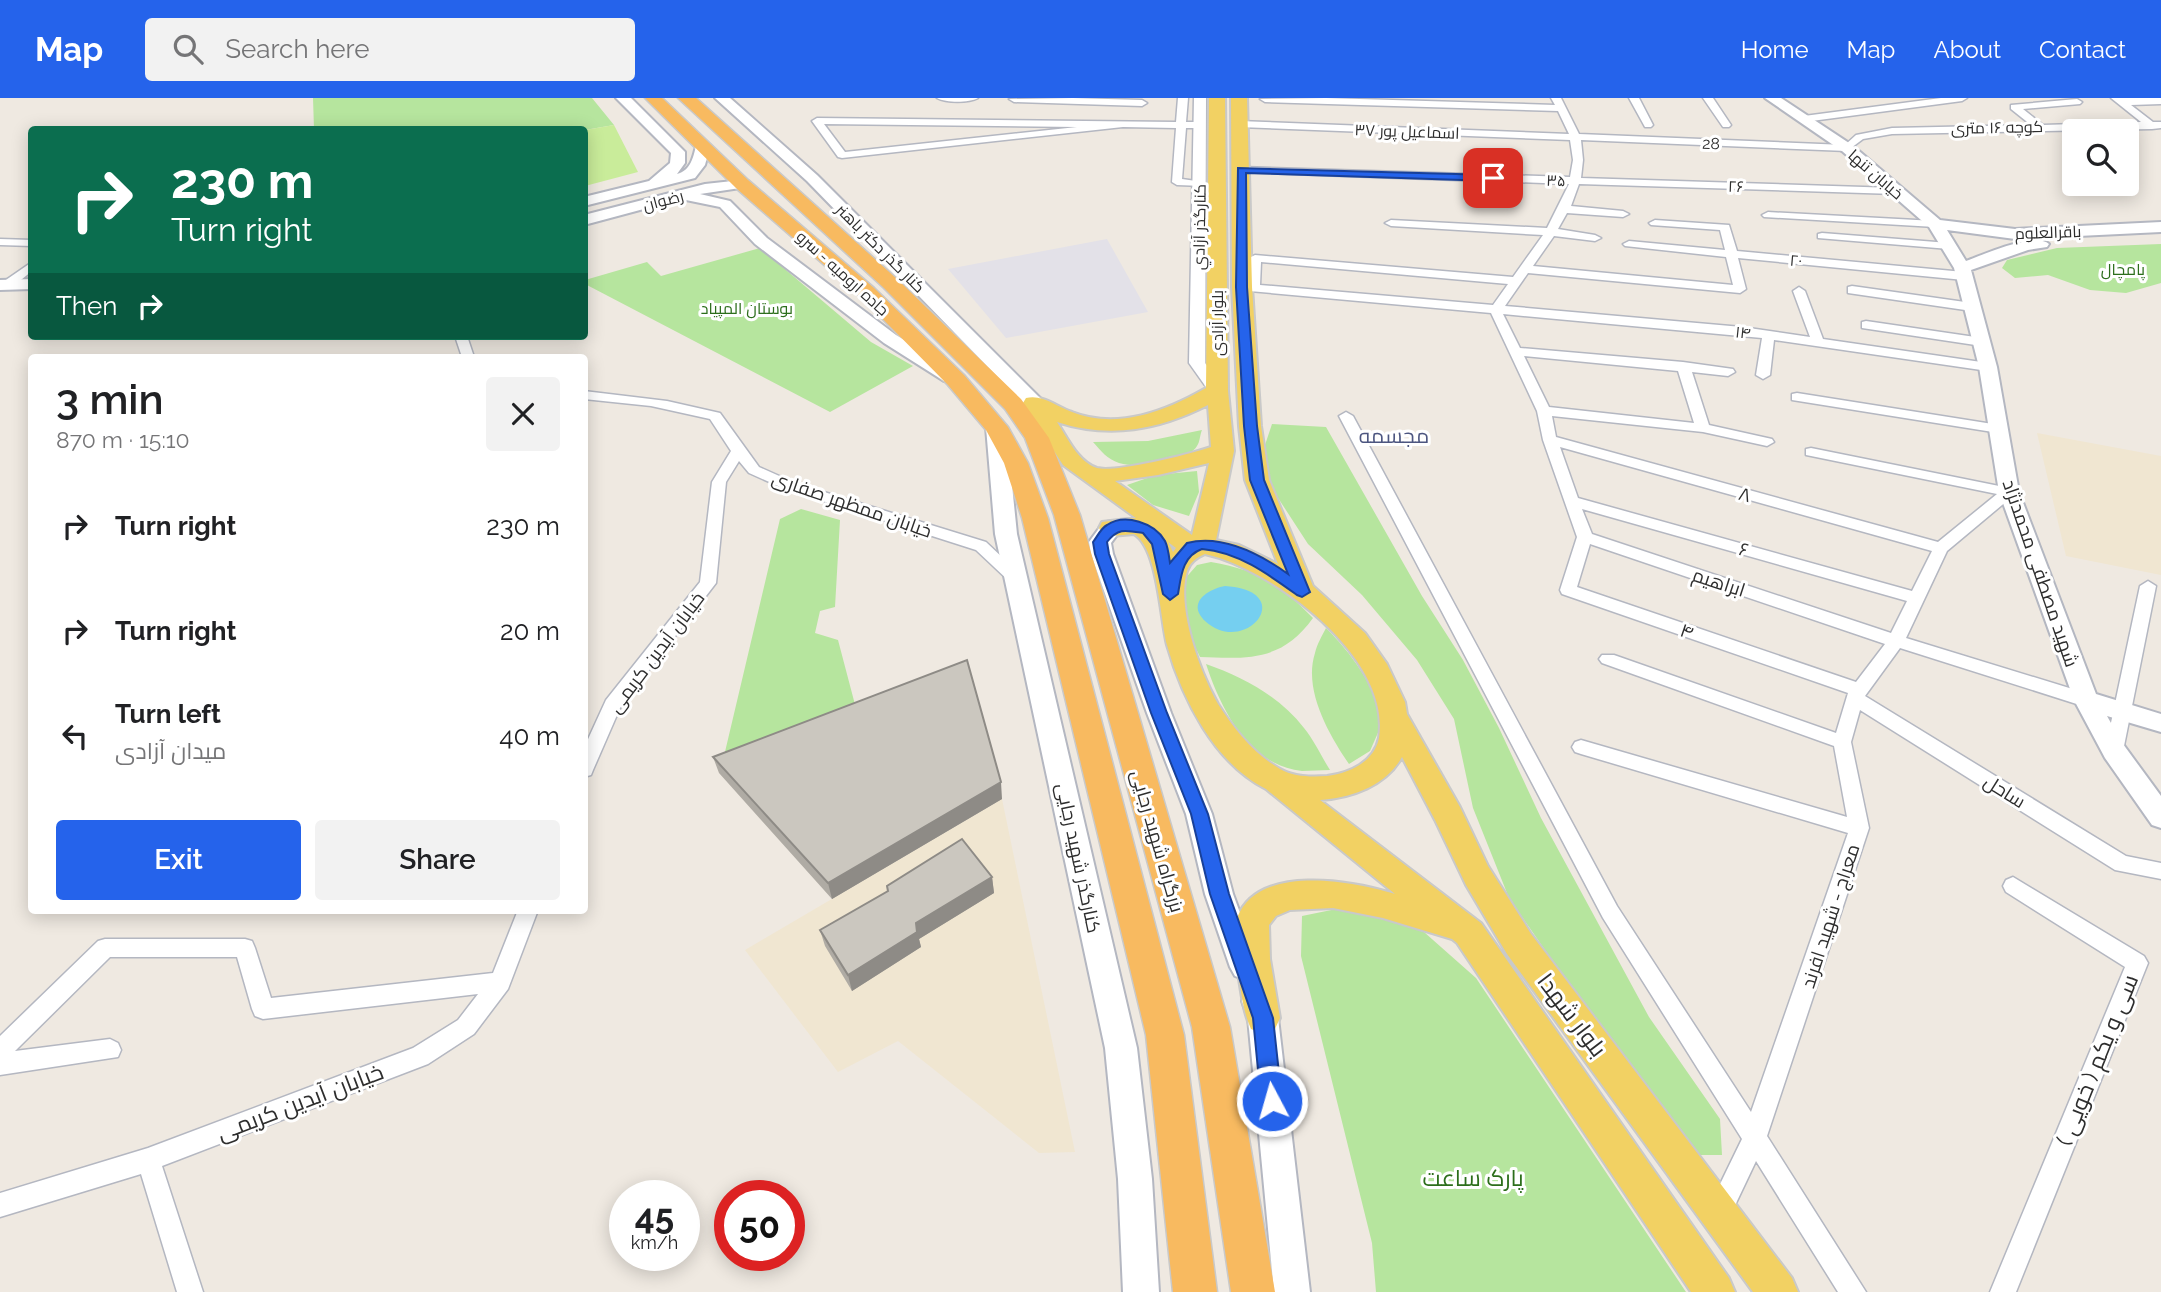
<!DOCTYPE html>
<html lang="en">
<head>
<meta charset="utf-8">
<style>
  :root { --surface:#fff; --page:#f2f2f2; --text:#202124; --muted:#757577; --accent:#2563eb }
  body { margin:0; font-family:Raleway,Cairo,sans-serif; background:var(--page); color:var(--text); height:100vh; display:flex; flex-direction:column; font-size:26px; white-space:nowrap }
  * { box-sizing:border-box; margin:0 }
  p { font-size:23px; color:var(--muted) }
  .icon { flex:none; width:38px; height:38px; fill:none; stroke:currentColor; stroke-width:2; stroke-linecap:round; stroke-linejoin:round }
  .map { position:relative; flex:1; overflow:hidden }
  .side { position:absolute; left:28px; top:256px; width:560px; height:560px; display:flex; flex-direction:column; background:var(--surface); border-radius:7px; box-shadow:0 4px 18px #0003 }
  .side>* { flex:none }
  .top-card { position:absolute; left:28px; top:28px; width:560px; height:214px; border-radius:7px; box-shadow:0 4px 18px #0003; background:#0b6e4f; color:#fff; overflow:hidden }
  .controls { position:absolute; left:2062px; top:21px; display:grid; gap:14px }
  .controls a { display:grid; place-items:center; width:77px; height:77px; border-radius:7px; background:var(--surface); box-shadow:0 4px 18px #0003; font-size:35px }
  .speed { position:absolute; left:609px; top:1082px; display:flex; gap:14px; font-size:35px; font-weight:700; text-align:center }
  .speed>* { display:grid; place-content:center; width:91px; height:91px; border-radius:50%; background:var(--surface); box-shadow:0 4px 18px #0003; line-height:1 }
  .speed small { font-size:18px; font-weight:400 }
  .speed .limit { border:10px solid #d22; background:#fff; color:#111 }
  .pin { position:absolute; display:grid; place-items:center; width:60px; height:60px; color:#fff; margin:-30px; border-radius:14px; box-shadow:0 4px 10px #0006 }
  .me { position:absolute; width:77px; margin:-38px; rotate:354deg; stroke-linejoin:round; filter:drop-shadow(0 0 5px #0008) }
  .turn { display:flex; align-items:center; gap:24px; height:147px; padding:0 28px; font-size:32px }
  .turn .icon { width:91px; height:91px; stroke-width:2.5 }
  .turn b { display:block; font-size:49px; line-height:60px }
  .then { display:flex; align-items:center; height:66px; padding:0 28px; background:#0003; gap:14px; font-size:26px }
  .round { display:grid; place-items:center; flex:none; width:74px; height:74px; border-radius:7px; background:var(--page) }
  .overview { display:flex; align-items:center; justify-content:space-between; height:119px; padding:0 28px }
  h1 { font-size:42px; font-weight:600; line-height:52px }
  .primary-button { display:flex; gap:14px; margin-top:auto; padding:14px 28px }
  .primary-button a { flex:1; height:80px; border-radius:7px; background:var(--accent); color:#fff; font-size:28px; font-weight:600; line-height:80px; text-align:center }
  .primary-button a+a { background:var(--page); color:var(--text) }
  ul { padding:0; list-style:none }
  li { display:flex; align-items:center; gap:21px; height:105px; padding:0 28px }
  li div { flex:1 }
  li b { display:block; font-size:26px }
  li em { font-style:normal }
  header { display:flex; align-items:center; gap:42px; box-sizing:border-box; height:98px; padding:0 35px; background:var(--accent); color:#fff }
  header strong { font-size:33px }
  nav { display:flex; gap:38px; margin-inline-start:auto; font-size:24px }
  .search { width:490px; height:63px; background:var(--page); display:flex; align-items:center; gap:18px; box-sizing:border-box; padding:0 24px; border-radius:7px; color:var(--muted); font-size:26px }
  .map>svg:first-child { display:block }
  .industrial { fill:#e3e1e8 }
  .education { fill:#f0e6d1 }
  .green { fill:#b6e59e }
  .pitch { fill:#c9ec9a }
  .water { fill:#75cff0 }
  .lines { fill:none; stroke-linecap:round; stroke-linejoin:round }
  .minor-casing { stroke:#b4b7c1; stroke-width:3 }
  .tertiary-casing { stroke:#b4b7c1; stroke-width:3 }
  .secondary-casing { stroke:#b4b7c1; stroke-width:4 }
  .primary-casing { stroke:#c9c9c9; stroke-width:4 }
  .trunk-casing { stroke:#c9c9c9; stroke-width:3 }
  .minor { fill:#fff; fill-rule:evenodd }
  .tertiary { fill:#fff; fill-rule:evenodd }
  .secondary { fill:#fff; fill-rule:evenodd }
  .primary { fill:#f2d163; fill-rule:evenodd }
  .trunk { fill:#f8ba60; fill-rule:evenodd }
  .wall { fill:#afaba4 }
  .shaded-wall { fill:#8e8b86 }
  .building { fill:#cbc7bf; stroke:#8e8b86; stroke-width:2 }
  .route { fill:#2563eb; stroke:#184099; stroke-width:2 }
  .labels { text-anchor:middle; stroke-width:6; stroke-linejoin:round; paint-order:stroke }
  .far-street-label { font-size:16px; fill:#2e2e2e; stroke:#fff }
  .far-park-label { font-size:16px; fill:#2c6e1b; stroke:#fff }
  .street-label { font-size:19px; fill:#2e2e2e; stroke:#fff }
  .neighbourhood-label { font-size:21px; fill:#4d5680; stroke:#fff }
  .near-street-label { font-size:23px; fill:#2e2e2e; stroke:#fff }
  .near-park-label { font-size:23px; fill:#2c6e1b; stroke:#fff }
</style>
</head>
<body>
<header>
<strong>Map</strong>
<div class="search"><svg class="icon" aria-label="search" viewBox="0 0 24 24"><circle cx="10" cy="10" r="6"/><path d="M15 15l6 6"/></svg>Search here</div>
<nav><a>Home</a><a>Map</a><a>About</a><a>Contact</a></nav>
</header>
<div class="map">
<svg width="2161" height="1194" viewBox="0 0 2161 1194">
  <rect width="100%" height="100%" fill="#efe9e1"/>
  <!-- industrial -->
  <path class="industrial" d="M1107,141L1148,214L1006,240L948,171Z"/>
  <!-- education -->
  <path class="education" d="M2037,335L2161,358V477L2066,458Z
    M1002,701L1075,1054L1039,1055L898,943L838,974L745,852Z"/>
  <!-- green -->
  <path class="green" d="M313,0H592L614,27L585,32L314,31Z
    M2161,146V185L2126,195L2090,192L2048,177L2015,180L2002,170L2007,162L2057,150Z
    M760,150L871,244L913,268L830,314L585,186V182L647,164L661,178Z
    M1272,326L1326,329L1422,498L1463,562L1499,630L1541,720L1649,919L1720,1021L1722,1057H1687L1509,800L1473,710L1454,621L1417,562L1362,497L1308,446L1267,383L1263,353Z
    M1202,332C1200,336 1200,344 1197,348C1186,366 1138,371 1119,365C1107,361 1101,353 1093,344L1148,343Z
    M1197,373L1199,394L1189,418L1153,407L1127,387L1156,377Z
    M801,411L840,422L835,509L820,513L815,535L838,542L858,618L720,675L780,421Z
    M1211,464C1258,472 1279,486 1313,520C1282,563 1249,561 1200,559L1188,534L1182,484L1197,467Z
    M1326,530C1353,557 1371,584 1384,621L1370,653L1349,666C1329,637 1303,592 1315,555C1317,546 1322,538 1326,530Z
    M1206,566C1243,579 1279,598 1304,630C1314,642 1321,658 1330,672C1321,672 1311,673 1302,673C1248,667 1221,611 1206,566Z
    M1346,809L1424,834L1476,880L1686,1194H1376L1372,1145L1301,858L1302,818Z"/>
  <!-- pitch -->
  <path class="pitch" d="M614,27L638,74L585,88V32Z"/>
  <!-- water -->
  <path class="water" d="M1225,488C1300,493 1245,560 1205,523C1186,505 1208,491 1225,488Z"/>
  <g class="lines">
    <!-- minor casing -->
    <g class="minor-casing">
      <path id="minor" d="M937,0H978C969,5 946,5 937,0Z
        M1073,0L1142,2L1147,5L1142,8L1014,4L1009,1Z
        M1178,0H1188L1186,24H1200L1205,27L1200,30H1186L1182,81L1203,84V88L1177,87L1172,84L1176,30L1123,29L842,60L838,59L812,23L817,20L1176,24ZM824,26L1077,29L845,54Z
        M1326,0L1555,7L1551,0H1561L1579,36L1845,47L1856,37L1892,30L2031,27L2011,11V7L2077,1L2082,4L2080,6L2023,11L2043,27L2141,24L2111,0H2161V6L2131,7L2153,24H2161V30L2152,31L1892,36L1863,41L1847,53L1581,42L1583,62L1581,80L1895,90L1900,93L1895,96L1579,86L1571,108L1623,113L1629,116L1623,119L1567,115L1558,131L1595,137L1601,140L1595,143L1554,138L1533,168L1733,187L1726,159L1625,148L1623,146L1629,143L1725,152L1720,132L1651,127L1649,125L1655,122L1729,127L1737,153L1964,174L1970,178L1964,182L1738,160L1746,191L1740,195L1528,175L1505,208L1742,229L1810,239L1793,193L1799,189L1805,193L1823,241L1988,265L1995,269L1988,273L1774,242L1770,277L1763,281L1756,277L1762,240L1503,216L1520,250L1683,264L1733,271L1735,274L1728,278L1692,274L1709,327L1772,341L1774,344L1767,348L1703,334L1552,318L1556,339L1938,444L1997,396L1811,358L1806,357V351L1811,350L2014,391L2016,394L2014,397L1947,453L1906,540L2092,597L2095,602L2092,607L2086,609L1900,550L1865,598L2126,758L2161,765V781L2115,772L1860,612L1851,644L1869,730L1767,1038L1866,1194H1838L1756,1063L1728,1122L1719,1125L1710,1122L1707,1113L1742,1041L1603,820L1339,318L1346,314L1353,318L1617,808L1751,1014L1848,735L1581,656L1575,654L1572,649L1575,644L1581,642L1847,719L1834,648L1602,565L1599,561L1602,557H1614L1836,635L1848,595L1562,496L1560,492L1577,439L1543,342L1537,313L1491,215L1238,192V186H1248L1249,160L1255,157L1513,179L1543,137L1391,128L1385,125L1391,122L1547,130L1569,86L1237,74V70L1241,69L1570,79L1573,62L1570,42L1239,29L1234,26L1239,23L1569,36L1558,13L1265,4L1260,1ZM1261,164L1508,186L1493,207L1260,187ZM1524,258L1678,273L1694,325L1549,309ZM1560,349L1932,453L1912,493L1578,400ZM1582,411L1907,503L1891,535L1592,436ZM1590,446L1885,546L1856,584L1577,489Z
        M1629,0H1639L1653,27L1651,29H1645Z
        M1703,0H1713L1731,27L1729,29H1723Z
        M1941,0H1967L1962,3L1804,24L1799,21L1804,18Z
        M1768,114L1935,123L1941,126L1935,129L1764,119L1762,117Z
        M1822,135L1949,145L1955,148L1949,151L1818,140V136Z
        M0,141L32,142V148L0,147Z
        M32,164V173L11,190H3V184Z
        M1852,188L1972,205L1978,209L1972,213L1848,195V189Z
        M1866,223L1982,240L1988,244L1982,248L1862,230V224Z
        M455,238H467L474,259H462Z
        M584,293L667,303L720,315L759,369L795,385L986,444L1024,480L1022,484H1010L976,452L785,391L749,375L739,363L726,384L716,485L620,610L593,672L591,677L584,679V650L606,602L700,484L712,384L731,353L710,321L651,308L584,301Z
        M1797,295L1999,327L2006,331L1999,335L1792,302V296Z
        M2148,483L2156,488L2123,653L2120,658H2108L2105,653L2140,488Z
        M2013,779L2144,858L2148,865L2016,1194H1990L2125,869L2006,794L2003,788L2006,782Z
        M518,812H538L508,891L474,936L428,966L162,1068L203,1194H177L141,1076L0,1119V1095L148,1050L413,950L458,922L478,896L263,921L255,918L252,911L237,859H110L15,953L110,941L118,945L121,952L118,959L0,977V938L98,843L105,841H245L252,843L255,850L271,900L493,875Z"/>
    </g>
    <!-- tertiary casing -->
    <g class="tertiary-casing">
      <path id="tertiary" d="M1194,0H1206L1205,265L1225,293L1217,298L1211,296L1189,265Z"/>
    </g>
    <!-- secondary casing -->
    <g class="secondary-casing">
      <path id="secondary" d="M616,0H631L685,54V65L677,76C691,72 693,60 696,48L703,44L710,48L705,67L695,80L584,108V99L649,83L670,65L671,55Z
        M715,0H730L817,77L1041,301L1044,305L1041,309H1027L807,83Z
        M1765,0H1781L1852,47L1940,122L2015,131L2161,124V134L2015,141L1947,132L1966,163C1983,157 2035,133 2049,146L2047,149L2028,152L1971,172L1997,269L2019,394L2096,596L2161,616V634L2107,618L2123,646L2161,698V730L2152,727L2105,660L2074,602L1999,394L1979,269L1954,170L1929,129L1842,53Z
        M742,82L747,83L749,86L747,89L700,96L730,103L767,140L896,237L958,275L960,279L958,283H944L884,245L755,146L720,109L681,101L584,127V117L705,86Z
        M32,181V191L0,192V182Z
        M996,323L1006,329L1017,436L1137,950L1152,1081L1159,1194H1123L1118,1081L1105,950L995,436L986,329Z
        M1111,423L1119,425L1122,430L1111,445L1113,456L1171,615L1212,716L1233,796L1260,869L1255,878L1245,882L1235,878L1230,869L1205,796L1186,716L1147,615L1091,456L1089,444L1103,425Z
        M1257,889L1268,893L1278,920L1310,1194H1274L1248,920L1242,903L1246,893Z"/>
    </g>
    <!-- primary casing -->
    <g class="primary-casing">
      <path id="primary" d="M1209,0H1225L1228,293L1234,353L1216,442L1239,447L1278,466L1245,382L1239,328L1232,189L1231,0H1247L1252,189L1261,328L1269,382L1313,488L1365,535L1387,566L1405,604L1407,616L1460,709L1488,768L1531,836L1792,1180L1798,1194H1753L1507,856L1466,787L1435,722L1402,659C1386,688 1351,700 1320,702L1481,825L1729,1180L1735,1194H1691L1457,845L1452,841L1383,820L1333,810L1290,812L1276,818L1269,827L1270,861L1280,920L1275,931L1263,936L1251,931C1243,913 1241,893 1238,874C1236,858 1232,834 1237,820C1258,765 1353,783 1395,796L1266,691C1214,665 1182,600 1167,547C1160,520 1158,450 1134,436L1111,438L1102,436L1099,430L1102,424L1136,420L1063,367L1023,305L1026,300C1043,296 1057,309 1072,314C1118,332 1166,313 1206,290ZM1208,307L1211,349C1191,356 1115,375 1097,370C1078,364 1067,339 1057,324C1110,341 1159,332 1208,307ZM1209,365L1192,437L1115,383L1158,377ZM1168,444L1176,450L1173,454ZM1205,456C1273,471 1392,560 1379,640C1374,664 1350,675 1327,678C1311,679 1294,679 1280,671C1255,657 1233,630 1218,606C1200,574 1176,510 1187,473C1190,464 1196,460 1205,456Z"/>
    </g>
    <!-- trunk casing -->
    <g class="trunk-casing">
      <path id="trunk" d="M645,0H662L748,82L874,190L964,277L1008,329L1028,365L1048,420L1184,937L1217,1194H1173L1146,937L1022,420L1004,365L986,332L948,287L860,198L736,90Z
        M678,0H696L898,182L1021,301L1049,340L1080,417L1230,929L1275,1194H1231L1192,929L1054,417L1025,340L1005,311L884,190Z"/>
    </g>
    <!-- minor -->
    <use href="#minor" class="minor"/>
    <!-- tertiary -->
    <use href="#tertiary" class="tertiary"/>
    <!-- secondary -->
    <use href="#secondary" class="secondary"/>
    <!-- primary -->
    <use href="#primary" class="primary"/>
    <!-- trunk -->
    <use href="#trunk" class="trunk"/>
  </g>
  <!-- wall -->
  <path class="wall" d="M713,659L1002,701L832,801L719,675Z
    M992,779L994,795L919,841L921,849L852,893L825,848L820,832Z"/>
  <!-- shaded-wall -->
  <path class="shaded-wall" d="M1001,684L1002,701L832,801L828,785Z
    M992,779L994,795L919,841L921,849L852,893L848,877L916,825Z"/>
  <!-- building -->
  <path class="building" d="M967,562L1001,684L828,785L713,659Z
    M962,741L992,779L916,825L917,834L848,877L820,832L888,793L887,788Z"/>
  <!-- route -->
  <path class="route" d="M1238,70L1493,77L1498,80L1493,83L1246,75L1247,189L1257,328L1264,382L1310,494L1302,499L1297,497C1268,476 1238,454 1202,451C1182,458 1181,479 1178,496L1170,502L1163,496L1152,446L1143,435C1125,432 1118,430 1107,444L1109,456L1167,615L1208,716L1229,796L1273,920L1282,1003L1279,1010L1272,1013L1264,1010L1261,1003L1253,920L1210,796L1191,716L1151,615L1095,456L1093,444C1097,439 1101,430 1107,427C1125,415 1155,425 1165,443C1168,449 1169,458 1170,465L1187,445C1222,436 1260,456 1288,476L1250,382L1244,328L1236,189Z"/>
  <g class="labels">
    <!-- far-street labels -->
    <g class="far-street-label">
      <text transform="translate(1997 29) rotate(-1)" y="6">کوچه ۱۶ متری</text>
      <text transform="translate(1407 33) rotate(2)" y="6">اسماعیل پور ۳۷</text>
      <text transform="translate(1711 45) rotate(2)" y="6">28</text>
      <text transform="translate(1876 76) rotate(41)" y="6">خیابان تنها</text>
      <text transform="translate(1556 82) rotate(2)" y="6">۳۵</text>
      <text transform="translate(1736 88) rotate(2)" y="6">۲۶</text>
      <text transform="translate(663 102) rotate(-15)" y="6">رضوان</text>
      <text transform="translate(1199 129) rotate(-89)" y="6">کنارگذر آزادي</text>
      <text transform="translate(2048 134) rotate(-2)" y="6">باقرالعلوم</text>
      <text transform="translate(881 150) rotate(45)" y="6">کنار گذر دکتر باهنر</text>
      <text transform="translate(1796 162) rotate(5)" y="6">۲۰</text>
      <text transform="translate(843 175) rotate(42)" y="6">جاده ارومیه - سرو</text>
      <text transform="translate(1217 225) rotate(-90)" y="6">بلوار آزادی</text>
      <text transform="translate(1743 234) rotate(6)" y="6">۱۴</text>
    </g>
    <!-- far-park labels -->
    <g class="far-park-label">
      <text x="2123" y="177">پامچال</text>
      <text x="747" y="216">بوستان المپیاد</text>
    </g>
    <!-- street labels -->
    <g class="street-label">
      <text transform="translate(1745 396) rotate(15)" y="7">۸</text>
      <text transform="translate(852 406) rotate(19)" y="7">خیابان ممظهر صفاری</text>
      <text transform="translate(1744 451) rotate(16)" y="7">۶</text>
      <text transform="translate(2041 475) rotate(71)" y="7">شهید مصطفی محمدنژاد</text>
      <text transform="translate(1719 484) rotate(18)" y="7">ابراهیم</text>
      <text transform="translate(1687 533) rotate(19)" y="7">۴</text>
      <text transform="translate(656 554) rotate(-53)" y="7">خیابان آیدین کریمی</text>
      <text transform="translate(2005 693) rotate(32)" y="7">ساحل</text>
      <text transform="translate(1158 743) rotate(74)" y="7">بزرگراه شهید رجایی</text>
      <text transform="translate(1079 760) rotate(78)" y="7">کنارگذر شهید رجایی</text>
      <text transform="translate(1830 818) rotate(-72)" y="7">معراج - شهید افرند</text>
    </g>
    <!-- neighbourhood labels -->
    <g class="neighbourhood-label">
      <text x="1394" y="345">مجسمه</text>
    </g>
    <!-- near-street labels -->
    <g class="near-street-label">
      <text transform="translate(1572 917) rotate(53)" y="8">بلوار شهدا</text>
      <text transform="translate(2097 962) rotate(-68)" y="8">سی و یکم ( خویی )</text>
      <text transform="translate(300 1004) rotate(-21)" y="8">خیابان آیدین کریمی</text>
    </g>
    <!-- near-park labels -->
    <g class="near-park-label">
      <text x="1473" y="1088">پارک ساعت</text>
    </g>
  </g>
</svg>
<div class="controls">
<a><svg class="icon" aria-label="search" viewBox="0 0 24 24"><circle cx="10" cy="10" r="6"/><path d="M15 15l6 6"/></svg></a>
</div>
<div class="speed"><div>45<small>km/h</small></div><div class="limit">50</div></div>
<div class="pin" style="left:1493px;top:80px;background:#d93025"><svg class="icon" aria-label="arrive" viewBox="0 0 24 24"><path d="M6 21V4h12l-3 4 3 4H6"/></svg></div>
<svg class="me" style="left:1272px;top:1003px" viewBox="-20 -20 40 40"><circle r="17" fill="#2563eb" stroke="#fff" stroke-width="3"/><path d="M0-11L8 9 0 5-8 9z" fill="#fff"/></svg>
<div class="top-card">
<div class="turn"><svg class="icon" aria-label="right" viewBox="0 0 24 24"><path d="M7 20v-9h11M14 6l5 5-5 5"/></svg><div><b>230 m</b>Turn right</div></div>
<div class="then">Then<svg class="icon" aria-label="right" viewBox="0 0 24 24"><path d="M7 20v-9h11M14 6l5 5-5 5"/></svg></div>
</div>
<section class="side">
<div class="overview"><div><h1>3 min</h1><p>870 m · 15:10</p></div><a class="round"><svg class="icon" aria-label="close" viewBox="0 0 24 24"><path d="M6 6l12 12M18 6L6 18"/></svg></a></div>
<ul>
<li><svg class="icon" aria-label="right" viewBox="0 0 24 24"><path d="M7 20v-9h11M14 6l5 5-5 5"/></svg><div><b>Turn right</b></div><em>230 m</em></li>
<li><svg class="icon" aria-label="right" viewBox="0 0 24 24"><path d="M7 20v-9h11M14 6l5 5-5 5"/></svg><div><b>Turn right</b></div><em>20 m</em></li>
<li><svg class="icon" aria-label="left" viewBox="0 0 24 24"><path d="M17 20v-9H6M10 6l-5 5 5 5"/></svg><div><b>Turn left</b><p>میدان آزادی</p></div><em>40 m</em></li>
</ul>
<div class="primary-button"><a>Exit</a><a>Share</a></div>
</section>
</div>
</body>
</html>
